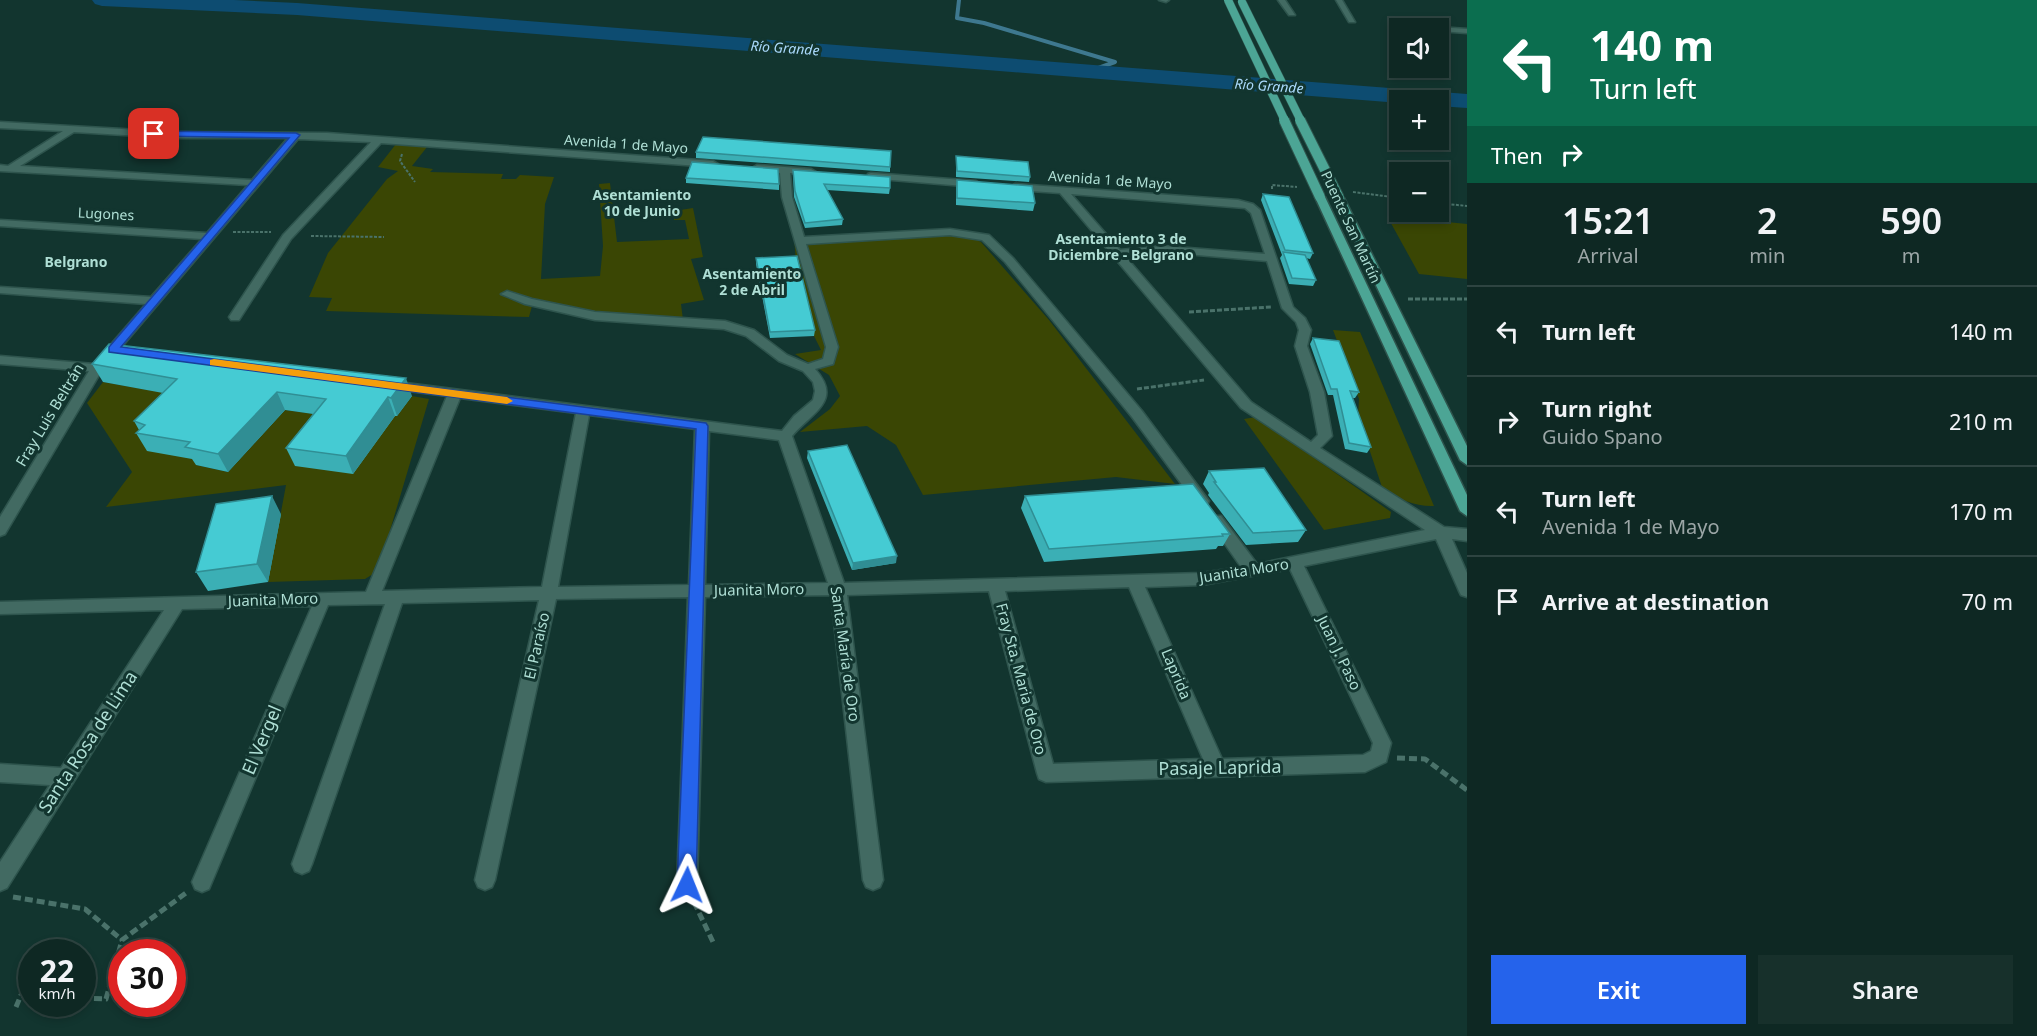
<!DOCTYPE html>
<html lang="en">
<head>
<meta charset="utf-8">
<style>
  :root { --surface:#0e2823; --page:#17302b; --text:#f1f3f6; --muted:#9ba6a6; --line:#2e4441; --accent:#2563eb }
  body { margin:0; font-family:"Noto Sans",sans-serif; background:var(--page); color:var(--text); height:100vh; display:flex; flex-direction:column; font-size:22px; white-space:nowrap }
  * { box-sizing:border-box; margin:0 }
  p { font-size:20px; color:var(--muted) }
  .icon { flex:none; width:33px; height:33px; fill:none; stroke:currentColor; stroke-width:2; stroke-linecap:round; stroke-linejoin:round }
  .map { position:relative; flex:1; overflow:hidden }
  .drawer { display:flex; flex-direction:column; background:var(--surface); width:570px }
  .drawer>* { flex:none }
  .top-card { background:#0b6e4f; color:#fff; overflow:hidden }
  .fabs { position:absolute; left:1389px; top:18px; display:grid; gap:12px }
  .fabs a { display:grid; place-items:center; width:60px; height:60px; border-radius:0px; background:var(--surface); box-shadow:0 3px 9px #0003,0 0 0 2px var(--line); font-size:30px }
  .speed { position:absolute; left:18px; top:939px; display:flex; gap:12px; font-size:30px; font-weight:700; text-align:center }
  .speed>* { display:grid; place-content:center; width:78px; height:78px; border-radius:50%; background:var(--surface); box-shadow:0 3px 9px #0003,0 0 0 2px var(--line); line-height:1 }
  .speed small { font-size:15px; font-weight:400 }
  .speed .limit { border:9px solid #d22; background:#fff; color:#111 }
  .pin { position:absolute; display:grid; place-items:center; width:51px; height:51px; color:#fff; margin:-26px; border-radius:12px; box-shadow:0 3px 9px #0006 }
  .me { position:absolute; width:66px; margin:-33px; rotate:2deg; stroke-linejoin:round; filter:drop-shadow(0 0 4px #0008) }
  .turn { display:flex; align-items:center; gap:21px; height:126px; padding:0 24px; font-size:27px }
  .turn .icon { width:78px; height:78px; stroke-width:2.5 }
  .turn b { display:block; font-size:42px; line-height:51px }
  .then { display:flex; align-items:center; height:57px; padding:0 24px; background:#0003; gap:12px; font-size:22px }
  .eta { display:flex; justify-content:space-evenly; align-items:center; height:102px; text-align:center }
  .eta b { font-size:36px; font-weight:600; line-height:42px }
  .primary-button { display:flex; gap:12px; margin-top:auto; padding:12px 24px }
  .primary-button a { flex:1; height:69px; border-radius:0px; background:var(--accent); color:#fff; font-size:24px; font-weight:600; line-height:69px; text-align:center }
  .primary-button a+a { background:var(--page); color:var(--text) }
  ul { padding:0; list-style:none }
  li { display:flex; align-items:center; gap:18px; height:90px; padding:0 24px; border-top:2px solid var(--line) }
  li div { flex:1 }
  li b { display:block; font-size:22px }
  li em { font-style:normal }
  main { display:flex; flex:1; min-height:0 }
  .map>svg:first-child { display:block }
  .green { fill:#3a4604 }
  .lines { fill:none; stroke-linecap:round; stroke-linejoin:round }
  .stream { stroke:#3e788f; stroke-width:4 }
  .river { fill:#0d4c71; fill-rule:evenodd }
  .minor-casing { stroke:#2e544d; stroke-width:3 }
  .major-casing { stroke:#2e544d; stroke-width:3 }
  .path-far2 { stroke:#4a726a; stroke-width:2; stroke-dasharray:3 1.5; stroke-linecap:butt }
  .path-far1 { stroke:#4a726a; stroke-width:3; stroke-dasharray:5 2; stroke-linecap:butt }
  .path { stroke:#4a726a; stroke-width:5; stroke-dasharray:8 4; stroke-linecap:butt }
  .minor { fill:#426a62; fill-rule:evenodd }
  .major { fill:#4ca595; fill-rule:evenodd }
  .major-bridge-far1-casing { stroke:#2e544d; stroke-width:9; stroke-linecap:butt }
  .major-bridge-casing { stroke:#2e544d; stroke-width:12; stroke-linecap:butt }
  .major-bridge-far1 { stroke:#4ca595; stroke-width:8 }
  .major-bridge { stroke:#4ca595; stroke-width:10 }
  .wall { fill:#3bafb5 }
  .shaded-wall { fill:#308e94 }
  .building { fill:#45cbd3; stroke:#308e94; stroke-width:1.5 }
  .route { fill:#2563eb; stroke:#184099; stroke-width:1.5 }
  .slow { fill:#f59e0b }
  .labels { text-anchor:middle; stroke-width:6; stroke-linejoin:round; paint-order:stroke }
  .far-water-label { font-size:14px; font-style:italic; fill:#aad9fb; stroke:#12352f }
  .far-street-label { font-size:14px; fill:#afdfd5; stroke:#12352f }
  .far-neighbourhood-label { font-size:14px; font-weight:bold; fill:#afdfd5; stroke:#12352f }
  .street-label { font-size:15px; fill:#afdfd5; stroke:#12352f }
  .near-street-label { font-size:18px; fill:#afdfd5; stroke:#12352f }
</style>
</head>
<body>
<main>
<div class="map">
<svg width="1467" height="1036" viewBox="0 0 1467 1036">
  <rect width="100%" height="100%" fill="#12352f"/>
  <!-- green -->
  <path class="green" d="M396,144L427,147L412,166L433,169L430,172L503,174L501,179H516L520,175L554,177L545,204L541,279L600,276L603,246L599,184L610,183L617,242L689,239L685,220H674V211L693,208L703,257L691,259L704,300L681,304L683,320L532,306L529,317L326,311L332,298L309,297L328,253L387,179L398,171L378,167Z
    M1387,216L1467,224V279L1419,274Z
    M887,233H960L981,242L1049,320L1175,484L1116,477L923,495L896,445L867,426L800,432L830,409L840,396L829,375L795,354L821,350L814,336L796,262L794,237Z
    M1333,330L1360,332L1434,506C1417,507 1398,499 1383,490L1358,416L1359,399Z
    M103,382L222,403L196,465L228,472L285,410L329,416L338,407L397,416L412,396L429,399L378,571L365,579L268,582L286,485L106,507L132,472L87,403Z
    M1256,417L1391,512L1390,518L1324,530L1244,419Z"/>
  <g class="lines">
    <!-- stream -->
    <path class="stream" d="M959,0L957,18L984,23L1115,62L1090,71"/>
    <!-- river -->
    <path class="river" d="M92,0H234L297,3L1467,94V108L1438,106V100H1400V103L297,15L102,6L95,4Z"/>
    <!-- minor casing -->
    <g class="minor-casing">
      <path id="minor" d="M1159,0H1169L1166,2Z
        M1278,0H1285L1295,15H1289Z
        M1336,0H1342L1355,22H1349Z
        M1438,27L1467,29V33L1438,31V28H1435Z
        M0,122L174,132L327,133L713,161L718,164L713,167L381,143L291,239L239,320H231L229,317L283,235L371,142L298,139L102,370L5,534L0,536V517L89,371L0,364V356L94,364L146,304L0,293V287L151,297L202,239L0,226V220L207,233L248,185L0,171V165L8,166L63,131L0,128ZM74,132L174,138H288L252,180L20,166Z
        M757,165L811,169L816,172L811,175L790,173L792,197L804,237L950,229L989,235L1013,258L1142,411L1209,501L1207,505H1197L1132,417L1005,262L982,240L950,235L806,244L838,347L833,364L815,369C844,401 811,413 792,436L844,583L1202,573L1241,567L1208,520L1211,516H1221L1257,564L1425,530L1241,408L1060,193L1015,190L1010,187L1015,184L1238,200L1253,204L1260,210L1293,307L1305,318L1311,330L1307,346L1324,392L1332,436L1320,448L1444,527L1467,529V541L1452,539L1467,573V597L1461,595L1459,591L1436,539L1304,566L1391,743L1386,762L1365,772L1046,782L1039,779L1037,773L989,591L847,595L883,880L880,887L873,890L866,887L863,880L831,595L705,597L697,885L694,892L687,895L680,892L677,885L688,597L556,599L495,880L492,887L485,890L478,887L475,880L539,600L402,603L312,864L309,871L302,874L295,871L292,864L385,604L328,605L209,889L202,892L195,889L192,882L312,606L182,609L7,888L0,891V862L50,785L0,782V764L61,768L164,610L0,614V602L366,592L447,396L385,388L384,385L390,381L782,431L794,416L813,400L815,391L813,382L803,371L779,361L746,336L724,329L595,320L525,304L501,294L507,291L532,299L595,312L725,321L754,330L787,355L808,364L823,359L826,347L782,197L780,173L754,170L752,168ZM1071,194L1245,208L1251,213L1265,254L1163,246L1120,250ZM1163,252L1267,261L1282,308L1296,322L1299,330L1295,346L1310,392L1318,435L1311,442L1251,402L1125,256ZM460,398L576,413L542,587L382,591ZM589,415L695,429L689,585L558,587ZM709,431L779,440L828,583L705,585ZM1290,569L1373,743L1371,751L1363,755L1222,759L1145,587L1202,585ZM1129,587L1203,759L1053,764L1005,591Z
        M871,173L976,181L981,184L976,187L868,178V174Z"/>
    </g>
    <!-- major casing -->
    <g class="major-casing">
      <path id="major" d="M1320,194L1325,197L1467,495V516L1460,511L1315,197Z
        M1339,195L1344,198L1467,446V465L1460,460L1334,198Z"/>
    </g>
    <!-- path-far2 -->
    <path class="path-far2" d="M402,154L400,161L415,182
      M1272,189V185L1297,187
      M1353,192L1400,198
      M1438,203L1467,206
      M233,232H271
      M311,236L384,237"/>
    <!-- path-far1 -->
    <path class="path-far1" d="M1408,299H1467
      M1189,312L1271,307
      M1137,389L1204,380"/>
    <!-- path -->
    <path class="path" d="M1397,758L1425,759L1467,790
      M13,897L85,909L122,940
      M694,902L713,942
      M82,998L106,999L122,940L186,893
      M16,1007L21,995H32"/>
    <!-- minor -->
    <use href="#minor" class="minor"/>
    <!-- major -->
    <use href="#major" class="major"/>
    <!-- major-bridge-far1 casing -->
    <g class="major-bridge-far1-casing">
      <path id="major-bridge-far1" d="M1228,0L1285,121
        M1242,2L1301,121"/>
    </g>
    <!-- major-bridge casing -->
    <g class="major-bridge-casing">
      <path id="major-bridge" d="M1284,120L1320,197
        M1300,120L1339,198"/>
    </g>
    <!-- major-bridge-far1 -->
    <use href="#major-bridge-far1" class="major-bridge-far1"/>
    <!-- major-bridge -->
    <use href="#major-bridge" class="major-bridge"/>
  </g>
  <!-- wall -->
  <path class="wall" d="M696,152L890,167V172L696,158Z
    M956,156L1030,177L1029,182L956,177Z
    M793,170L890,188L889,194L827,190L843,219L842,225L805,228L794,197Z
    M686,178L779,184V190L686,183Z
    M957,180L1035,203L1033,211L956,205V188Z
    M1263,194L1313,253L1310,259L1306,258L1316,280L1313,286L1289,284L1280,258L1282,255L1261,200Z
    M756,258L815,330L814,336L770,338L756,264Z
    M1313,338L1359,392L1355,398H1352L1371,447L1367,453L1345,449L1333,395H1328L1310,344Z
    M92,364L412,396L397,416H395L353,474L295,466L286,448L313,414L285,410L228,472L196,465L192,459L147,451L136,433L139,430L134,421L163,393L103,382Z
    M808,451L896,563L852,570L807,458Z
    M1209,471L1306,530L1298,542L1246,545L1208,495L1209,493L1203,484Z
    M1025,496L1230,534L1223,546H1218L1216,549L1044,562L1021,508Z
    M281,514L268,582L208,591L196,572Z"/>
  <!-- shaded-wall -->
  <path class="shaded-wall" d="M406,378L412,396L397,416L391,398Z
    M277,392L285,410L228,472L218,454Z
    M388,397L395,416L353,474L346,456Z
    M272,496L281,514L268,582L257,564Z
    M897,556L896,563L852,570L853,563Z"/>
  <!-- building -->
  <path class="building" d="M703,137L891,151L890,167L696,152Z
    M956,156L1028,162L1030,177L957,171Z
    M692,162L778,169L779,184L686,178Z
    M793,170L890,177V188L824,184L843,219L805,223L795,191Z
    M957,180L1032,186L1035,203L957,198Z
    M1263,194L1289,197L1313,253L1285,250Z
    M1283,252L1305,255L1316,280L1292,278Z
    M797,256L815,330L770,332L756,258Z
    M1313,338L1339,341L1359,392L1350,391L1371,447L1349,443L1337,389H1331Z
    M109,344L406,378L391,398L388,397L346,456L286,448L326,399L277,392L218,454L185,447L190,442L136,433L145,425L134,421L177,379L92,364Z
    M847,445L897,556L853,563L808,451Z
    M1264,468L1306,530L1253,533L1214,482H1216L1209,471Z
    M1193,484L1230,534H1222L1223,536L1049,549L1025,496Z
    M272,496L257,564L196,572L216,504Z"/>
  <!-- route -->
  <path class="route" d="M154,131L296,133L300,135L121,347L706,423L708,426L696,885L693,892L687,895L680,892L677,885L696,429L109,352V347L289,138L151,136V132Z"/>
  <!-- slow -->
  <path class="slow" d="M214,359L507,397L513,401L507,404L210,365V360Z"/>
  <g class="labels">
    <!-- far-water labels -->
    <g class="far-water-label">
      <text transform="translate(785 48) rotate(4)" y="5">Río Grande</text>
      <text transform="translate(1269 86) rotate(4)" y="5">Río Grande</text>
    </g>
    <!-- far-street labels -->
    <g class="far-street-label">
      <text transform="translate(626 144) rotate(4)" y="5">Avenida 1 de Mayo</text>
      <text transform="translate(1110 180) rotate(4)" y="5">Avenida 1 de Mayo</text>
      <text transform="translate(106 214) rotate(3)" y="5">Lugones</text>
      <text transform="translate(1351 227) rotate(65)" y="5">Puente San Martín</text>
    </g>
    <!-- far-neighbourhood labels -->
    <g class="far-neighbourhood-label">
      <text x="642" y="200">Asentamiento<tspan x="642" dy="16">10 de Junio</tspan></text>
      <text x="1121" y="244">Asentamiento 3 de<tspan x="1121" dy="16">Diciembre - Belgrano</tspan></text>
      <text x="76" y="267">Belgrano</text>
      <text x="752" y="279">Asentamiento<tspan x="752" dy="16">2 de Abril</tspan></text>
    </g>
    <!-- street labels -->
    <g class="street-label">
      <text transform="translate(50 415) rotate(-59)" y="5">Fray Luis Beltrán</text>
      <text transform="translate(1244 571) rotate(-9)" y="5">Juanita Moro</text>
      <text transform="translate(759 590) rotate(-1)" y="5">Juanita Moro</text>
      <text transform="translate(273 600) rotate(-2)" y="5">Juanita Moro</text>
      <text transform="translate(537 646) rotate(-77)" y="5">El Paraíso</text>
      <text transform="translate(1339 653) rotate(64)" y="5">Juan J. Paso</text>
      <text transform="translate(845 654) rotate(82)" y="5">Santa María de Oro</text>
      <text transform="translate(1176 674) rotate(67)" y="5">Laprida</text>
      <text transform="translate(1021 679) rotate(75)" y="5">Fray Sta. Maria de Oro</text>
    </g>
    <!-- near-street labels -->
    <g class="near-street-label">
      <text transform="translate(262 740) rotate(-67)" y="6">El Vergel</text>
      <text transform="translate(88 742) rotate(-57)" y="6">Santa Rosa de Lima</text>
      <text transform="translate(1220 768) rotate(-1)" y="6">Pasaje Laprida</text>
    </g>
  </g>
</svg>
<div class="fabs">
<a><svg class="icon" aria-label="sound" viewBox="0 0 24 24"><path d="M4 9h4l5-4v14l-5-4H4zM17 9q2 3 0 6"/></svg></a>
<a>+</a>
<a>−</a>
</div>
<div class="speed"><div>22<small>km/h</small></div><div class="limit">30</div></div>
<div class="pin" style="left:154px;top:134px;background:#d93025"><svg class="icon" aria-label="arrive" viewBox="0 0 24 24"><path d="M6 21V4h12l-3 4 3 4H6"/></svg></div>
<svg class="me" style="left:687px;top:885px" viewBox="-20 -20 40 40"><path d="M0-17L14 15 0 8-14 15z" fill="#2563eb" stroke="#fff" stroke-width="4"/></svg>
</div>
<section class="drawer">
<div class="top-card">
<div class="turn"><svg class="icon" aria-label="left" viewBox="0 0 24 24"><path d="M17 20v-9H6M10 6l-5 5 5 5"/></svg><div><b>140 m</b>Turn left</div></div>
<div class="then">Then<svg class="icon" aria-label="right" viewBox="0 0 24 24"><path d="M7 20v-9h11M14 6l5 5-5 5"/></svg></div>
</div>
<div class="eta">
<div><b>15:21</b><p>Arrival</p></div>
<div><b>2</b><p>min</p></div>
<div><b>590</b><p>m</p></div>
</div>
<ul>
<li><svg class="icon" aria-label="left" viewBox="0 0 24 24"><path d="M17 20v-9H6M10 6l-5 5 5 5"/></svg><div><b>Turn left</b></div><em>140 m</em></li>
<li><svg class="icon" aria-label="right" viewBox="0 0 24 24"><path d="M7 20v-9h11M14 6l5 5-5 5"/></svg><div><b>Turn right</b><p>Guido Spano</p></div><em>210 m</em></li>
<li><svg class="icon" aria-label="left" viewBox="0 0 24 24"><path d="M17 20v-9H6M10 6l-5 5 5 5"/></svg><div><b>Turn left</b><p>Avenida 1 de Mayo</p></div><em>170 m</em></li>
<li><svg class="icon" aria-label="arrive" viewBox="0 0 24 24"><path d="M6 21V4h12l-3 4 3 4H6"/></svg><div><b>Arrive at destination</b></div><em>70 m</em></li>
</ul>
<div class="primary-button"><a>Exit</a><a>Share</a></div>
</section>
</main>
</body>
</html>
